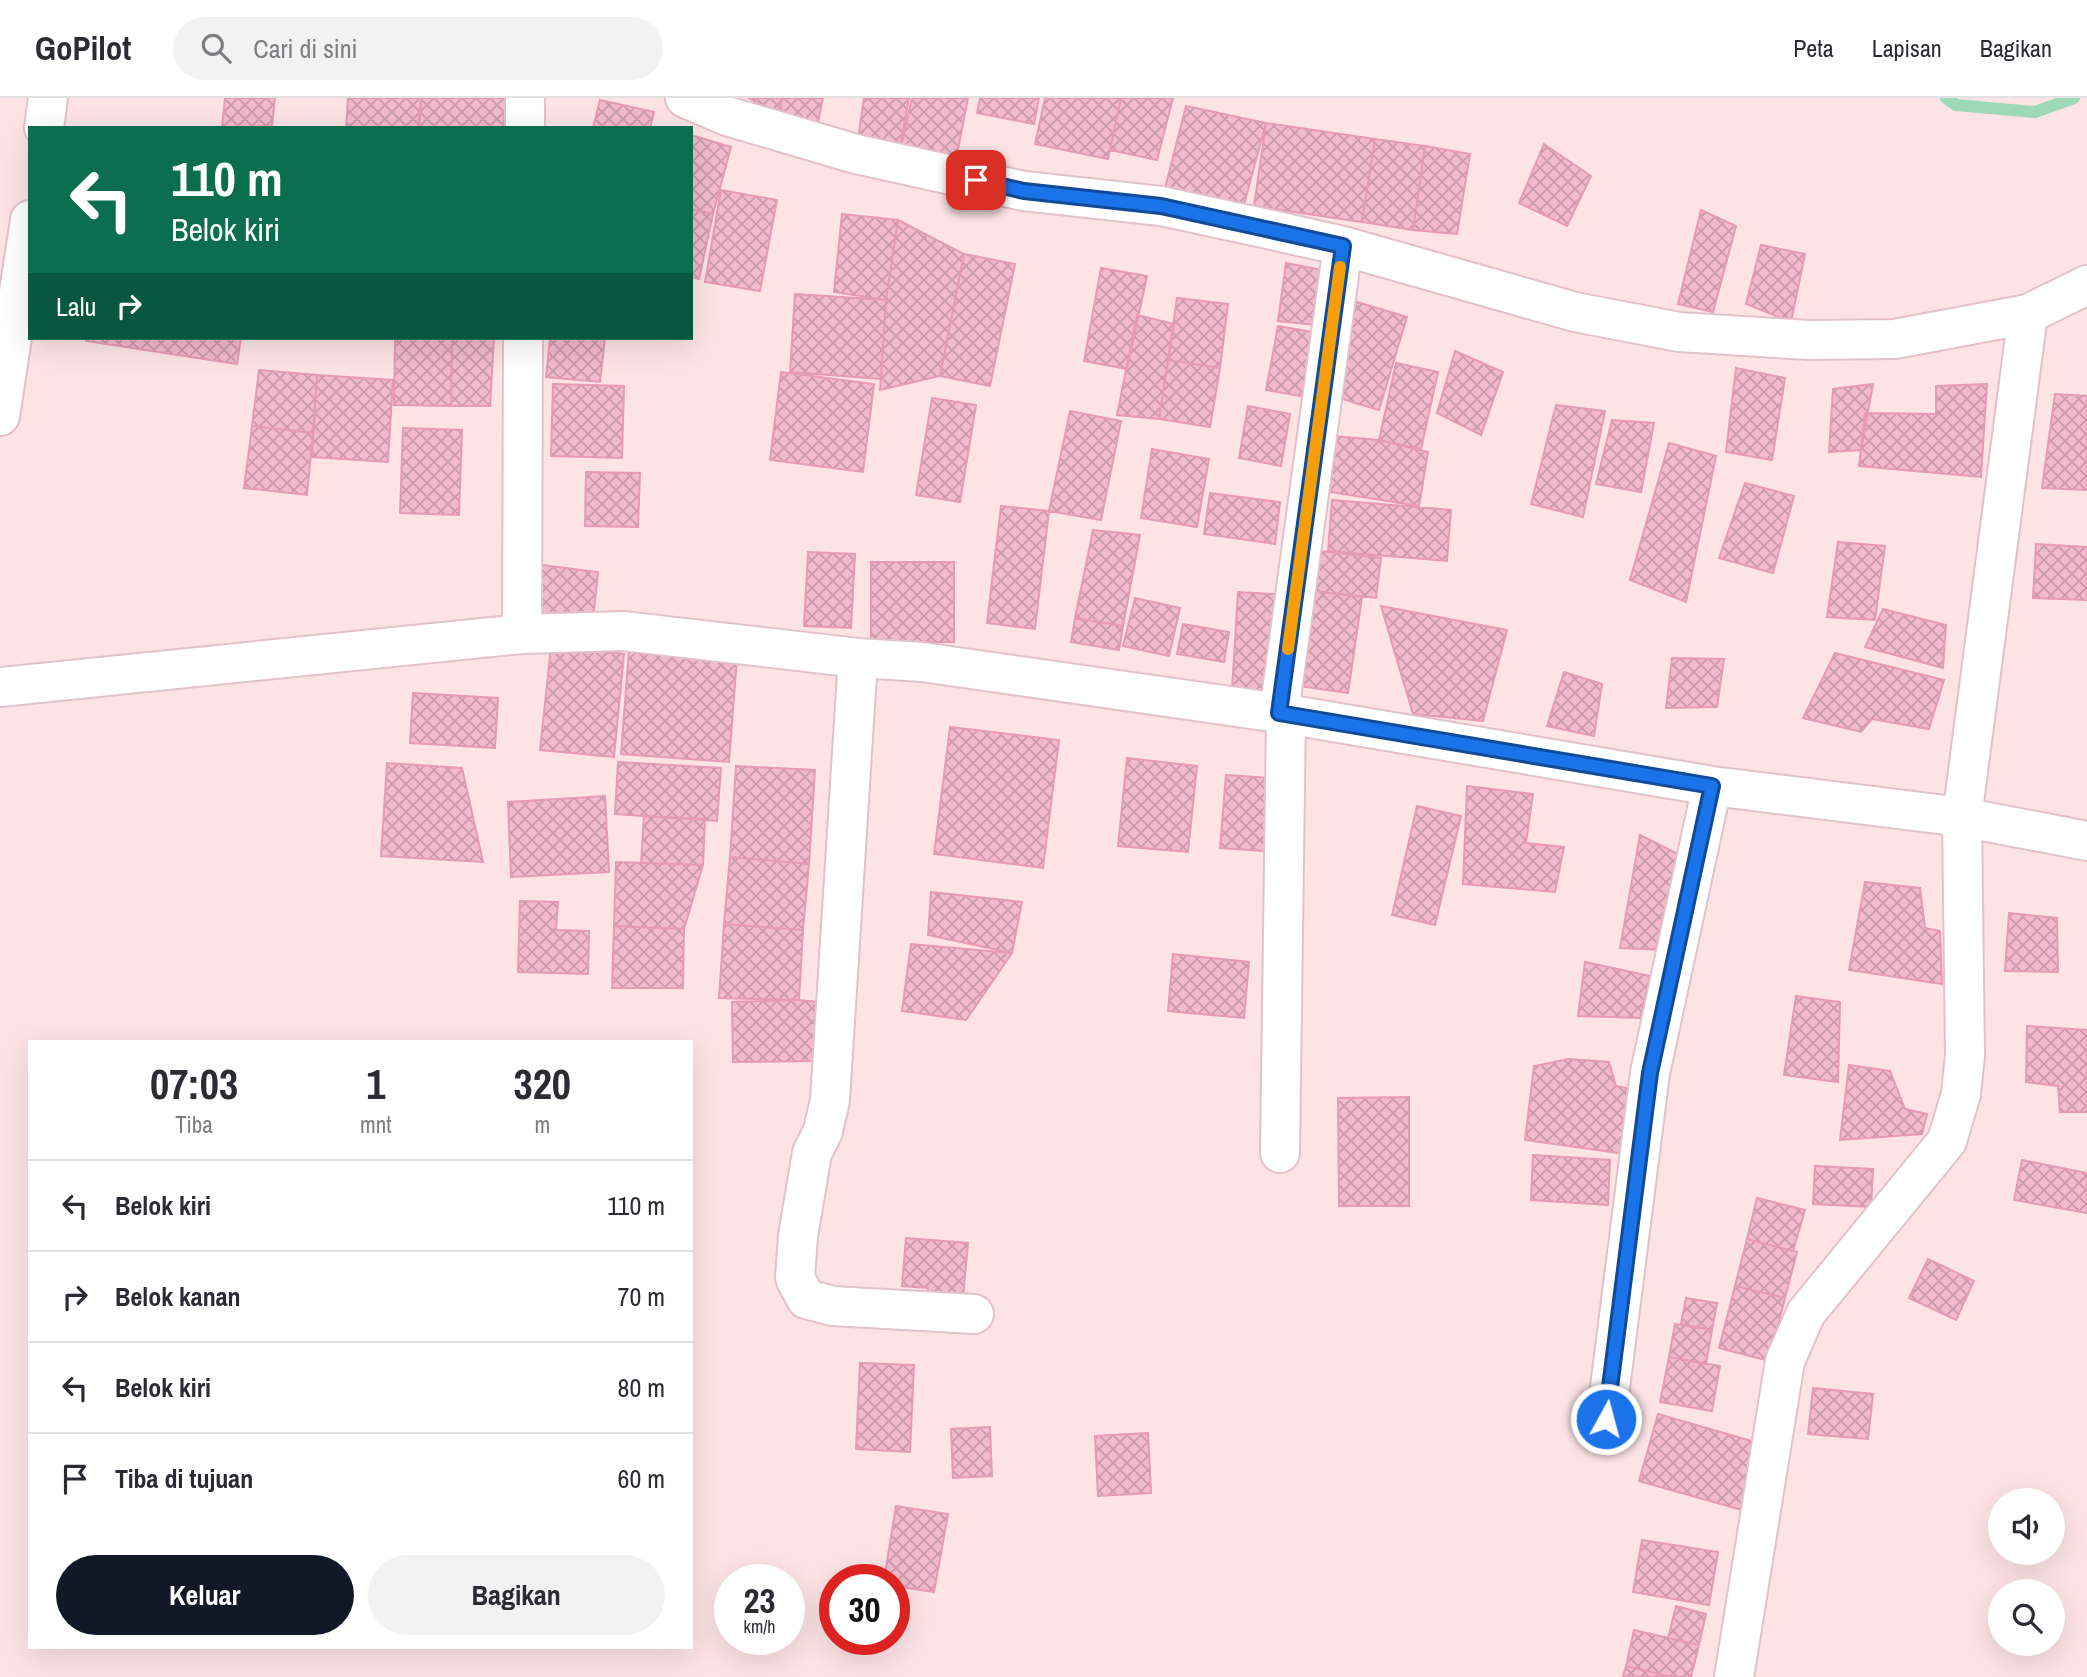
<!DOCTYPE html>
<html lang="id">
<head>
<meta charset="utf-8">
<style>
  :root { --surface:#fff; --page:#f2f2f3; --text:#2b2b33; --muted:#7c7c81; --line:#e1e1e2; --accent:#111827 }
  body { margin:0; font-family:"Archivo Narrow",sans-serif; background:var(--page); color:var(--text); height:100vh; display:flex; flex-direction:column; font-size:26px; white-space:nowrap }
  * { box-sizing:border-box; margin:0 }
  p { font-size:23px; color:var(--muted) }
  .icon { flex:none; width:38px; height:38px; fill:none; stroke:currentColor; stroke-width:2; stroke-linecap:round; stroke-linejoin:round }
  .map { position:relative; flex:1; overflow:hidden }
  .details { position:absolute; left:28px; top:942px; width:665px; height:609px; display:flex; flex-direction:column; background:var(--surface); border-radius:0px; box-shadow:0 7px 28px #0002 }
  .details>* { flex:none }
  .top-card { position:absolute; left:28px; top:28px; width:665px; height:214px; border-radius:0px; box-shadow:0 7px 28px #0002; background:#0b6e4f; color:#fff; overflow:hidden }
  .controls { position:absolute; left:1988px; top:1390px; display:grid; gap:14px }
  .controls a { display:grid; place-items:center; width:77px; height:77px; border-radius:50%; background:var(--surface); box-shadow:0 7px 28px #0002; font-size:35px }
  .speed { position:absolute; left:714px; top:1466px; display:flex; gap:14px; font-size:35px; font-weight:700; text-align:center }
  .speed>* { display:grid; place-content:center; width:91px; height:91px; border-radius:50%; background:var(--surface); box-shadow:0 7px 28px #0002; line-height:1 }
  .speed small { font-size:18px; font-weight:400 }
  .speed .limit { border:10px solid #d22; background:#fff; color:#111 }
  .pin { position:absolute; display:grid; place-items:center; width:60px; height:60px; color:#fff; margin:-30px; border-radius:14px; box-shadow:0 4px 10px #0006 }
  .me { position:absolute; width:77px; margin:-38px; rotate:7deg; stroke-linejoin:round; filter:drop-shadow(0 0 5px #0008) }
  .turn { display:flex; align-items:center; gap:24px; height:147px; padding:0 28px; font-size:32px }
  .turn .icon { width:91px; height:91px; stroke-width:2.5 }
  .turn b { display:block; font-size:49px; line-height:60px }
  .then { display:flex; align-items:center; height:66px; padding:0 28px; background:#0003; gap:14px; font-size:26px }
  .eta { display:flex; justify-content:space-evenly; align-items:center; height:119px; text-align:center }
  .eta b { font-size:42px; font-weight:700; line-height:49px }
  .primary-button { display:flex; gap:14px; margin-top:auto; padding:14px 28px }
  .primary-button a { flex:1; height:80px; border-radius:42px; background:var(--accent); color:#fff; font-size:28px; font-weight:700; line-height:80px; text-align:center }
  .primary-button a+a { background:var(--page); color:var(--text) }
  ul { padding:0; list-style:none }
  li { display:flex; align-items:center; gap:21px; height:91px; padding:0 28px; border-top:2px solid var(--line) }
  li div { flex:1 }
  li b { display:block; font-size:26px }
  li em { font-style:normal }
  header { display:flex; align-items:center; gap:42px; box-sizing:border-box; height:98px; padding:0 35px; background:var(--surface); border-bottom:2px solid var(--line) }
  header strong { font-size:33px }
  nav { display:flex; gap:38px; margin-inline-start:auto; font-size:24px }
  .search { width:490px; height:63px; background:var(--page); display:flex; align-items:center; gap:18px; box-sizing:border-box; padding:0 24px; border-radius:38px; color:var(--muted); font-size:26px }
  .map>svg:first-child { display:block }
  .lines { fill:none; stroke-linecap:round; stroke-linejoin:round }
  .stream { stroke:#9dd9b7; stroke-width:12 }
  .building { fill:url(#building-cross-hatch); stroke:#e69ab5; stroke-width:2 }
  .minor-casing { stroke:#e3c1ca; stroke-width:42 }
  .minor { stroke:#fff; stroke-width:38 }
  .route-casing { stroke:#114b97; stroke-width:18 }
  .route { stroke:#1a73e8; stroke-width:12 }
  .slow { stroke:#f59e0b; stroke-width:12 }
</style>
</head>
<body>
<header>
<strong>GoPilot</strong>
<div class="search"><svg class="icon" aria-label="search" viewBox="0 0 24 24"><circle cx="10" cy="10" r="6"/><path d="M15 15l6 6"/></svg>Cari di sini</div>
<nav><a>Peta</a><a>Lapisan</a><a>Bagikan</a></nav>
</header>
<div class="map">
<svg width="2087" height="1579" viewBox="0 0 2087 1579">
  <defs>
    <pattern id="building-cross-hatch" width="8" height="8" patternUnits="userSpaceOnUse" patternTransform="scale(1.75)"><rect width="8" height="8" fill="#f3bacd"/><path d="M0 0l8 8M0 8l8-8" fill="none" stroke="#c999a9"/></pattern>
  </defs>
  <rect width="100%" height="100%" fill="#fde3e6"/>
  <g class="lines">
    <!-- stream -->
    <path class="stream" d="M1946,0L1956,7L2035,14L2074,0"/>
  </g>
  <!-- building -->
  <path class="building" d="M225,0H275L272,28L222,30Z
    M348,0H421L418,30H346Z
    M422,0H506L503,30H419Z
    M749,0H782L779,18Z
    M781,0H823L815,38L775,30Z
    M864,0H909L898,61L856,54Z
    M912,0H968L954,72L898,61Z
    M980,0H1039L1034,26L977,15Z
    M1045,0H1121L1108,61L1035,46Z
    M1121,0H1173L1157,62L1110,52Z
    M600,2L654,14L650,30H593Z
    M1186,8L1266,25L1239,125L1161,106Z
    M1266,25L1375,41L1362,124L1254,108Z
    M691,37L731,49L713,116L691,111Z
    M1375,41L1425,48L1413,132L1362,124Z
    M1544,46L1591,78L1567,128L1519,105Z
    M1425,48L1470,56L1457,136L1413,132Z
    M721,92L777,102L760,193L705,184Z
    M691,111L713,116L699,181L691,179Z
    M1701,112L1736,128L1713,214L1678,206Z
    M842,116L898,122L886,202L834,194Z
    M898,122L964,156L940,278L880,292L886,202Z
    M1761,147L1805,156L1791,224L1746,206Z
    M964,156L1015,166L990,288L940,278Z
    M1286,165L1332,174L1326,228L1278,223Z
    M1101,170L1147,178L1127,271L1084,263Z
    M795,196L886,202L881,281L790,274Z
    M1177,200L1228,206L1220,270L1168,262Z
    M1357,204L1407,219L1379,312L1329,297Z
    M1137,217L1174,226L1159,321L1117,317Z
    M1278,228L1324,236L1313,300L1266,292Z
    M86,240H241L237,266L86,243Z
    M395,240H452L451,308L394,307Z
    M452,240H494L490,308H451Z
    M550,240H605L600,284L546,279Z
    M1455,253L1503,274L1481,337L1437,315Z
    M1168,262L1220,270L1210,329L1159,321Z
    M1396,265L1438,274L1421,351L1379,342Z
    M1736,270L1785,280L1772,362L1726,354Z
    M259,272L317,277L313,335L252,328Z
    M781,274L874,286L863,374L770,362Z
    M317,277L393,282L388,364L312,359Z
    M553,286L624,288L622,360L551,358Z
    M1873,286L1861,352L1829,354L1833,291Z
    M1987,286L1981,379L1859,368L1865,315L1936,316V288Z
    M2055,296L2087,298V392L2042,390Z
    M932,300L976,307L960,404L916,397Z
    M1556,307L1605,313L1583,419L1531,406Z
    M1248,308L1290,316L1281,368L1239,360Z
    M1070,313L1121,323L1101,422L1049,413Z
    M1612,322L1654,325L1641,394L1596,386Z
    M252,328L313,335L307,397L244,390Z
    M403,330L462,332L459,417L400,415Z
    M1333,338L1379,342L1428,354L1419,408L1324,393Z
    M1669,345L1716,358L1686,504L1630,482Z
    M1152,351L1209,361L1197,429L1141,420Z
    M586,374L640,375L638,429L585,428Z
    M1745,385L1794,398L1773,475L1719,460Z
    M1210,395L1280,404L1275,446L1204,436Z
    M1332,402L1451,412L1447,463L1328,453Z
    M1001,408L1049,413L1035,531L987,525Z
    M1093,432L1140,437L1123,528L1075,520Z
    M1838,444L1885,448L1875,522L1827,519Z
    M2036,446L2087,449V502L2033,500Z
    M1310,452L1381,460L1376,500L1305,492Z
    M808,454L855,456L851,530L804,528Z
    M871,464H954V544H871Z
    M534,466L598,474L592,532L526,524Z
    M1305,492L1362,499L1348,595L1292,587Z
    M1238,494L1286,497L1280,595L1232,592Z
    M1135,500L1180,510L1169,558L1123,548Z
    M1381,508L1507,532L1483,623L1413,616Z
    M1883,511L1946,527L1943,570L1865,549Z
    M1075,520L1123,528L1119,552L1071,544Z
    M1183,526L1229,534L1224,564L1177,556Z
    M551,549L624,556L614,659L540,652Z
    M629,552L737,560L729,664L621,656Z
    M1835,555L1944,582L1929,631L1872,621L1861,634L1803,620Z
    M1672,560L1724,561L1717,609L1666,610Z
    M1564,574L1602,586L1594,638L1547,628Z
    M413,595L498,600L495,650L410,645Z
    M950,629L1059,642L1043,770L934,756Z
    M1127,660L1197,668L1188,754L1118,748Z
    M618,664L721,670L717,723L615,716Z
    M387,665L462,670L483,764L381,758Z
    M736,668L815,672L809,766L730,759Z
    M1226,677L1286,681L1280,754L1220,750Z
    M1467,688L1533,696L1526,745L1564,749L1555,794L1463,786Z
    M605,698L609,774L511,779L508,704Z
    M1417,708L1461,718L1435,827L1392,817Z
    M644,718L705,721L703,767L641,765Z
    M1640,737L1686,760L1666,852L1620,850Z
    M730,759L809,766L803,832L724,826Z
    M616,764L703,767L684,831L614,828Z
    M1865,784L1920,790L1925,830L1940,833L1942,886L1849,872Z
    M931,794L1022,804L1012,855L928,837Z
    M520,803L558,804L556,832L589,833L588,876L518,874Z
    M2009,815L2057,820L2058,874L2005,873Z
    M724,826L803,832L799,902L719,900Z
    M614,828L684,831L683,890H612Z
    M911,846L1012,855L966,922L902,913Z
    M1173,856L1249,864L1244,920L1168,913Z
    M1585,864L1650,878L1640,920L1578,918Z
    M1796,898L1840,904L1838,984L1784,977Z
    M799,902L817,904V963L733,964L732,904Z
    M2027,928L2087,932V1014H2060L2058,988L2026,984Z
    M1569,961L1609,964L1616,988L1631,991L1626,1056L1525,1042L1534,968Z
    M1849,967L1890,973L1905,1011L1927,1016L1922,1036L1840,1042Z
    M1409,999V1108H1339L1338,1000Z
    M1533,1057L1610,1062L1608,1107L1531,1102Z
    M2022,1062L2087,1075V1115L2014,1102Z
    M1815,1068L1873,1071L1871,1109L1813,1106Z
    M1757,1100L1805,1112L1793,1153L1747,1141Z
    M906,1140L968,1145L962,1210L926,1207L928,1190L902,1188Z
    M1747,1141L1797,1154L1785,1200L1735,1188Z
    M1928,1161L1974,1183L1956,1222L1909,1200Z
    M1735,1188L1785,1200L1769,1263L1719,1250Z
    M1686,1200L1717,1205L1712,1232L1681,1226Z
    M1675,1226L1712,1232L1706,1266L1669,1259Z
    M1669,1259L1720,1268L1712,1313L1660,1304Z
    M860,1265L914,1267L910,1354L856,1351Z
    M1813,1290L1873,1296L1868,1341L1808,1336Z
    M1658,1316L1769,1348L1749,1414L1639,1383Z
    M990,1329L992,1378L953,1380L951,1331Z
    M1148,1335L1151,1395L1098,1398L1095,1338Z
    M896,1408L948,1416L934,1494L894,1488V1482H884Z
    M1642,1442L1718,1454L1709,1507L1633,1494Z
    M1676,1508L1706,1516L1699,1547L1668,1540Z
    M1634,1532L1699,1547L1691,1579H1673L1626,1568Z
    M1626,1568L1672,1579H1623Z"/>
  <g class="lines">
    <!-- minor casing -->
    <g class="minor-casing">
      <path id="minor" d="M685,0L727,18L856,56L1024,93L1161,108L1263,130L1343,148L1575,214L1679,234L1809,242L1895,241L2028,216L2087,187
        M44,30L48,0
        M525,30V0
        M0,318L30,122
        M522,536L523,240
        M858,560L830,1002L823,1033L812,1055L798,1138L795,1180L806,1201L833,1208L974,1216
        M0,589L522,536L623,533L858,560L922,564L1286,616L1712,688L1962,719L2087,743
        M1279,615L1343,148
        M1280,1055L1286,616
        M1606,1321L1650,975L1712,688
        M1734,1579L1785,1263L1806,1215L1947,1043L1961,996L1965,957L1962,719L2028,216"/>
    </g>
    <!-- minor -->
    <use href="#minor" class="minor"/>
  </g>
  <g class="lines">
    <!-- route casing -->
    <g class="route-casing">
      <path id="route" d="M976,82L1024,93L1161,108L1343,148L1279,615L1712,688L1650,975L1606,1321"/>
    </g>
    <!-- route -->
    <use href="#route" class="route"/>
    <!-- slow -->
    <path class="slow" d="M1288,551L1340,169"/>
  </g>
</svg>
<div class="controls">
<a><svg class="icon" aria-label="sound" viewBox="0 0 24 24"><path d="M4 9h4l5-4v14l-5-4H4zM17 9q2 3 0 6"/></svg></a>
<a><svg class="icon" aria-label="search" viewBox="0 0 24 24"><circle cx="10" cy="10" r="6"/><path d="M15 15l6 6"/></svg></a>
</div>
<div class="speed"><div>23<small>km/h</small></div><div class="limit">30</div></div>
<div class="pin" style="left:976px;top:82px;background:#d93025"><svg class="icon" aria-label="arrive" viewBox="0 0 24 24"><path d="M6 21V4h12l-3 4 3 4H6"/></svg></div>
<svg class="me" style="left:1606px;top:1321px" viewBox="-20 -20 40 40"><circle r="17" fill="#1a73e8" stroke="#fff" stroke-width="3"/><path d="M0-11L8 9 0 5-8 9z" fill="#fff"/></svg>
<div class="top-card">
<div class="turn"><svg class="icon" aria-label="left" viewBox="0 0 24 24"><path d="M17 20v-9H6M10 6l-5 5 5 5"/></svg><div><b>110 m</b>Belok kiri</div></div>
<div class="then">Lalu<svg class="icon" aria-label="right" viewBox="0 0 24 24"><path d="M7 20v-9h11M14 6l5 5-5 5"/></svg></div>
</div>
<section class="details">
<div class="eta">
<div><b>07:03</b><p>Tiba</p></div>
<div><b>1</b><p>mnt</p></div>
<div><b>320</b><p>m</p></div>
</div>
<ul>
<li><svg class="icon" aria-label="left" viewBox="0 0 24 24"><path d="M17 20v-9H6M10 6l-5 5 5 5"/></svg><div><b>Belok kiri</b></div><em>110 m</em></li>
<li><svg class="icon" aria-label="right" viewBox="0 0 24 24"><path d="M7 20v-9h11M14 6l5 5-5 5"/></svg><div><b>Belok kanan</b></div><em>70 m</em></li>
<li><svg class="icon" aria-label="left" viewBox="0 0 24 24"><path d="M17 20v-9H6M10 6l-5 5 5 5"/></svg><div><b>Belok kiri</b></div><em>80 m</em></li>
<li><svg class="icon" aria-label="arrive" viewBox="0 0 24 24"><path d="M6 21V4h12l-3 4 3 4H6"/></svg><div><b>Tiba di tujuan</b></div><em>60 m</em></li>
</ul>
<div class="primary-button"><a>Keluar</a><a>Bagikan</a></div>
</section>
</div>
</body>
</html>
